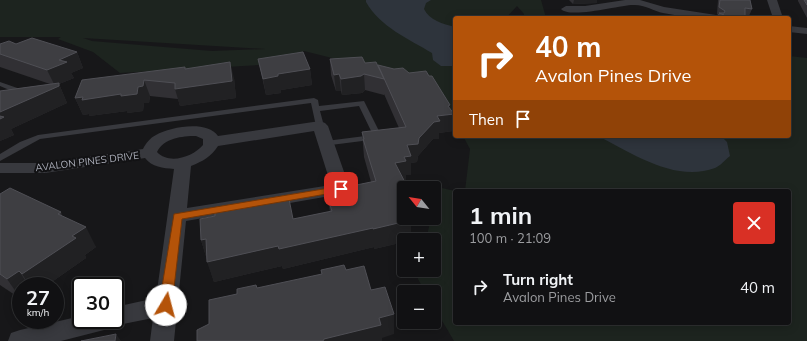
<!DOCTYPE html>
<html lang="en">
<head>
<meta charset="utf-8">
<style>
  :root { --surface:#111113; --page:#1a1a1c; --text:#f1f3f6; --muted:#9c9da0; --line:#303133 }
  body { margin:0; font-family:Mulish,sans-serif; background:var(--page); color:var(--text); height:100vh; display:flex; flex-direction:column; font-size:15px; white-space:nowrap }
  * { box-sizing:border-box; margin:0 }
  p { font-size:13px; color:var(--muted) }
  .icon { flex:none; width:22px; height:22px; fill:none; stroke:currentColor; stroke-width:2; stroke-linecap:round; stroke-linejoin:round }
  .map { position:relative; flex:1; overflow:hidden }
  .sheet { position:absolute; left:453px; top:189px; width:338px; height:136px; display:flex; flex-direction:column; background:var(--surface); border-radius:4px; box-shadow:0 2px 10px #0003,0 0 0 1px var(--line) }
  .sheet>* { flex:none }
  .hud { position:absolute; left:453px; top:16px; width:338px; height:122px; border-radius:4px; box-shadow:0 2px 10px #0003,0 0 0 1px var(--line); background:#b45309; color:#fff; overflow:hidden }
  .needle { width:26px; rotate:300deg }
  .controls { position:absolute; left:397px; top:181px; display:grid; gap:8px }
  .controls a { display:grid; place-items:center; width:44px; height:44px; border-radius:4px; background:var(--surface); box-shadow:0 2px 10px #0003,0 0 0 1px var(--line); font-size:20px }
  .speed { position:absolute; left:12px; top:277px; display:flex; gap:8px; font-size:20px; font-weight:700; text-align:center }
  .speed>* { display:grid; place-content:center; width:52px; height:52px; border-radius:50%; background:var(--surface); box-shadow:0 2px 10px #0003,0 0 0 1px var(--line); line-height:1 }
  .speed small { font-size:10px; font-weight:400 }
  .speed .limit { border:2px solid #111; border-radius:6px; background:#fff; color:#111 }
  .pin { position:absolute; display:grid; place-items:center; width:34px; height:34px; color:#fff; margin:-17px; border-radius:8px; box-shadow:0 2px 6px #0006 }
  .me { position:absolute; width:44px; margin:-22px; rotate:8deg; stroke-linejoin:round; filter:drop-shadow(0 0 3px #0008) }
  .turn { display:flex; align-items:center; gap:14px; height:84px; padding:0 16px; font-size:18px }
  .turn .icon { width:52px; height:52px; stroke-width:2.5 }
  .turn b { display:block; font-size:28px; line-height:34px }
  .then { display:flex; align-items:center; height:38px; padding:0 16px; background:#0003; gap:8px; font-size:15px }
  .round { display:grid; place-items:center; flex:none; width:42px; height:42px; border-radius:4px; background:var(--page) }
  .summary { display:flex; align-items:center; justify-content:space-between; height:68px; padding:0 16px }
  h1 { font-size:24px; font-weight:700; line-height:30px }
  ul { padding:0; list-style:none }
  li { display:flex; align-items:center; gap:12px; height:60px; padding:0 16px }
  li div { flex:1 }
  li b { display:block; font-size:15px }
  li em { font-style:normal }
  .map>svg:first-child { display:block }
  .green { fill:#1d241f; fill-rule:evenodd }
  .water { fill:#2e343c }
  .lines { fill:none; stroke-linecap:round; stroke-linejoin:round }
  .lane { fill:#38393e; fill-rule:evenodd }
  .street { fill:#38393e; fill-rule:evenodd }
  .wall { fill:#313034 }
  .shaded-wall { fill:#212123 }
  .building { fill:#3e3e42; stroke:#4f4f55 }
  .route { fill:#b45309; stroke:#753606 }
  .labels { text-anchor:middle; stroke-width:4; stroke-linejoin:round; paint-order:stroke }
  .street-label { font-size:10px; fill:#aaadb8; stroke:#121214 }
</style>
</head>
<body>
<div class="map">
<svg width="807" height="341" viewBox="0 0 807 341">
  <rect width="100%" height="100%" fill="#171719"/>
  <!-- green -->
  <path class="green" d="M0,0H541L546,18H523L524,14L517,6L506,18H455V119L443,95L368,67L304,51L296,58L260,65L120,73L93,52L58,39L61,37H0ZM83,38L266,49L212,51L92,41Z
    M789,56L807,58V341H454L434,307V292H425L418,279L419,270H434V240H426L431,218H434V202L437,187L455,191V323H789V191H465L470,149L463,136H789Z"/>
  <!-- water -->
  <path class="water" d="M366,0H431L426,3L424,9C429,20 443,24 455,27V66H441L433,60L432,53C409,39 380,27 366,2Z
    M598,136H721L727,142L730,156C725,160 720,166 715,168C675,183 632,153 598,136Z"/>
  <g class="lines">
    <!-- lane -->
    <path class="lane" d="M0,82L23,90L24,92L0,102V97L14,92L0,86Z
      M314,98L318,100L319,106L364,101L382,137L378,139L323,146L322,144L323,142L326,141L373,135L359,106L320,111L324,126L320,128L316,126L311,103L40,139L0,161V154L20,142L38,135Z"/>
    <!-- street -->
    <path class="street" d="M625,0H640L664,7L716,15L721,18C701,18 682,17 663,13C654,11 643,4 633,5C620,5 570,19 561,9L566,6H585Z
      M767,0H777L783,18H773Z
      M789,26L807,28V34L789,32Z
      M320,121L325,123L328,126L350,189L347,193L186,221L174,341H150L153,318L113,326L104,330L61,341H8L11,333L20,330L81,316V320H115V307L156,298L174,169C163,168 152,167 145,158L45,173H0V163H45L143,149C146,143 150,138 156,135C170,127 207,120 218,136ZM314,131L331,185L187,208L191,166C203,161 211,157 218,146ZM196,136L203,139V145C193,157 169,165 157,152C164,138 182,136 196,136Z"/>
  </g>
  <!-- wall -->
  <path class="wall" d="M569,0H597V3L573,4Z
    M718,0H750L752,9L749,16L745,15V18H717L718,15L717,14Z
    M798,0H807V18L798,1Z
    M0,44H16L77,52L83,68L71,73L74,78L59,84L67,103L11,129L14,135L0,141V91L50,84L0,67Z
    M258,59L310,69L312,85L281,90V93L266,95Z
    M330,59L365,63L378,66L450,108L454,114L453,131L439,133V139H433L418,156L417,162L411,163V175H406V180H404L411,220V240H404V242L374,249V247L283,269L282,266L214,282L201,240L215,216L279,201L293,219L330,212L328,199H331L330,192H332V190L371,182L364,157L362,132L399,128L384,94V95L365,90L362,93L342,95L341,91H336L331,75Z
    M185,69L234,78L236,98L180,106L178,99L150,96L149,103H144L143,111L127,113V111L89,116V114L83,115L75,98Z
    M0,194L61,212L62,216L96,247L85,255L86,258L46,286H21V299L0,285Z"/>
  <!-- shaded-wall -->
  <path class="shaded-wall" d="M574,0H597V3L573,4Z
    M77,52L83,68L71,73L74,78L59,84L67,103L11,129L14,135L0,141V112L55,86L47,70L59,60Z
    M230,62L234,78L236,98L180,106L175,89Z
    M310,69L312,85L281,90V93L266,95L263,79L278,74Z
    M339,74L341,91H336L334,75Z
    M364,74L365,90L362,93L342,95L341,79Z
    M144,80L150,96L149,103H144L143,111L127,113V111L89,116V114L83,115L75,98Z
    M450,105V115L454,114L453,131L439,133V139H433L418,156L417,162L411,163V175H406V180L395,181V163L404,157L407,145L448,106Z
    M404,201V218H414L402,221V202Z
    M411,220V240H404V242L374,249L373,229Z
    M86,227L96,247L85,255L86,258L46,286H30L22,274L72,236Z
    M373,228L374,247L283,269L282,266L214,282L207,262L278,246Z
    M206,239L207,260L201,240Z
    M19,271L29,286H21V299L7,279Z
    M394,314V334L382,338V341H323L324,339L379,318Z
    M116,334L121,341H115Z"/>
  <!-- building -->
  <path class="building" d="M720,0H750L752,9L745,8V18H718V15H724L719,13H724L725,11L719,7Z
    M804,0H807V5Z
    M32,38L77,52L59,60L67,62L47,70L0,54V44L9,41L16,44Z
    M303,52L310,69L278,74V76L263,79L258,59Z
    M362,57L365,63L376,62L384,79L364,74L361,76L341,79L339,74L334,75L330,59Z
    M230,62L232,81L175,89V83L144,80L143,86L138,87L137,94L121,96V94L82,100L83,97L75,98L82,80L185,67V69Z
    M378,65L394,69L403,68L409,73L426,71L429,76H432L450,105L448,106L454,114L437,116L440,121L434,122L419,138L418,144L407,145L411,156L404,157L406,161L395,163L408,188H404V201L402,202L404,206V218H410L411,220L373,229V228L279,249L278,246L207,262L206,239L201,240L200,219L215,216V212L279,198V201L289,199L293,219L332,211L328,199L332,198L330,192H333L332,190L376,181L363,139H364L362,132L406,127Z
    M59,83V86L0,112V91Z
    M0,116L4,117L0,119Z
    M10,188L61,212L58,214L86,227L72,236L76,238L22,274L19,271L7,279L0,274V194Z
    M344,265L346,270L364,266L371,290L385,287L394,314L379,318L381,325L324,339L323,341H197V330L209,324V300L237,294V289L256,285L257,288L322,274L321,270Z
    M116,334L115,341H81Z"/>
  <!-- route -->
  <path class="route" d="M341,186L346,189L344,191L182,219L172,305L170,308L166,310L161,308L159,305L174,214Z"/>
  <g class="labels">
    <!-- street labels -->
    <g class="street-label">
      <text transform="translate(87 161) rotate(-7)" y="4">AVALON PINES DRIVE</text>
    </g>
  </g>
</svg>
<div class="controls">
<a><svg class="needle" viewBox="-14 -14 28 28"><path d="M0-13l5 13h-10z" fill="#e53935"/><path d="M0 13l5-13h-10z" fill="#9c9da0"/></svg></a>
<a>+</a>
<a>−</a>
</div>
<div class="speed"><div>27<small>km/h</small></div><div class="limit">30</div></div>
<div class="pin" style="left:341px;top:189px;background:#d93025"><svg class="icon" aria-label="arrive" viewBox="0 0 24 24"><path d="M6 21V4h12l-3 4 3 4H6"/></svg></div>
<svg class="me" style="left:166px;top:305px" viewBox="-20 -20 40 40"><circle r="19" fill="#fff"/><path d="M0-13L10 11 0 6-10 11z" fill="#b45309"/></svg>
<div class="hud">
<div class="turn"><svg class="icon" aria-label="right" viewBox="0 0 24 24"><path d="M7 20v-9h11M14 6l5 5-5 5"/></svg><div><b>40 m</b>Avalon Pines Drive</div></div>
<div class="then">Then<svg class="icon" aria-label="arrive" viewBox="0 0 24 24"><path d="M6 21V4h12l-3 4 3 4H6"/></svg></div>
</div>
<section class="sheet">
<div class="summary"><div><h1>1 min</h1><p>100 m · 21:09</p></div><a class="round" style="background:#d93025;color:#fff"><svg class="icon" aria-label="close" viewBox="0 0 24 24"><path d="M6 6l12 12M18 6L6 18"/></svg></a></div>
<ul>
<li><svg class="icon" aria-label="right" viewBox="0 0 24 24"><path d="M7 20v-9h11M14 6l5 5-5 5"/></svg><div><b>Turn right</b><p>Avalon Pines Drive</p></div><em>40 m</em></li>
</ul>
</section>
</div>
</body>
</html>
